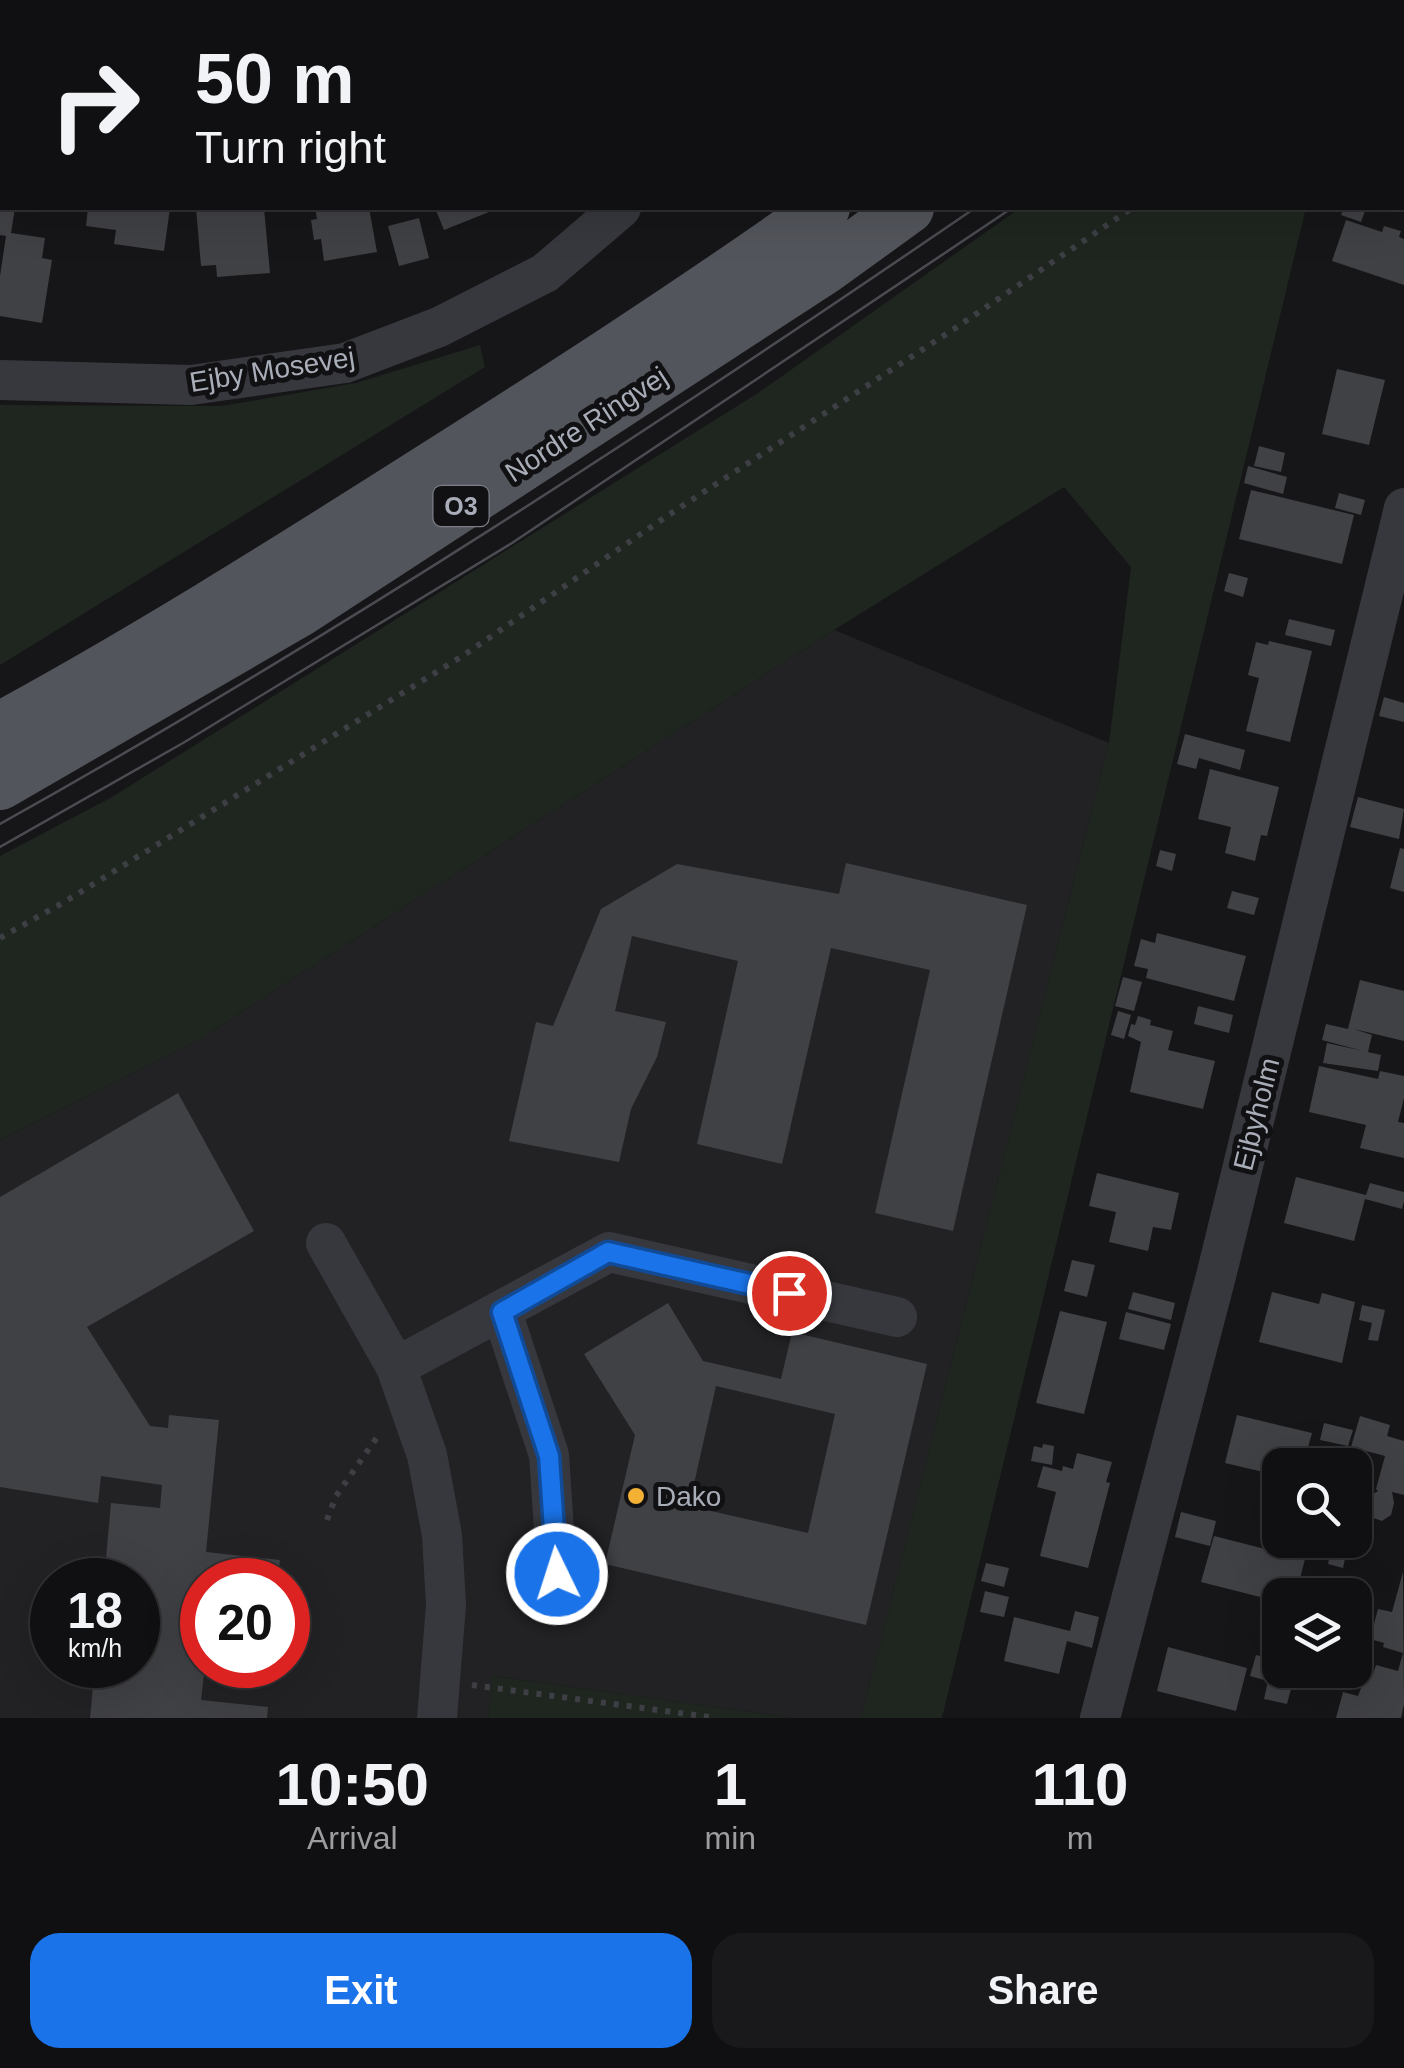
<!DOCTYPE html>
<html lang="en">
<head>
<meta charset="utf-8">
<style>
  :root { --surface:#101012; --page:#19191b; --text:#f1f3f6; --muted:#9c9d9f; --line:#303032; --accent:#1a73e8 }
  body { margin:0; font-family:Arial,sans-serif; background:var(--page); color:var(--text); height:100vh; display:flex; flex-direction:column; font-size:38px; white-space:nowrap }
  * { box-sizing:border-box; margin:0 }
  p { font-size:32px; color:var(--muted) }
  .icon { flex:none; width:55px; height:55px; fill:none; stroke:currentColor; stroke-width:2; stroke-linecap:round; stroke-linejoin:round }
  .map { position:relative; height:1718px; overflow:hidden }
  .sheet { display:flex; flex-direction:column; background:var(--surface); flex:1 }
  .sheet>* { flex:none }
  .guide { position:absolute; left:0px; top:0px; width:1405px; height:210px; box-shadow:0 10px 40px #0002,0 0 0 2px var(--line); background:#101012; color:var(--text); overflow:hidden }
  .fabs { position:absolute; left:1262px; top:1448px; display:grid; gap:20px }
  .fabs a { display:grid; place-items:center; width:110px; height:110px; border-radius:20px; background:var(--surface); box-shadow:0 10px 40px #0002,0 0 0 2px var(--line); font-size:50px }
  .speed { position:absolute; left:30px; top:1558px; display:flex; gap:20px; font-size:50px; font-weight:700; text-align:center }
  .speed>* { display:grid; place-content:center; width:130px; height:130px; border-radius:50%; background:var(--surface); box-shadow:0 10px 40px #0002,0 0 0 2px var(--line); line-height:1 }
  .speed small { font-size:25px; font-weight:400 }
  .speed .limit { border:15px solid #d22; background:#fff; color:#111 }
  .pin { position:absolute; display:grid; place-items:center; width:85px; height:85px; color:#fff; margin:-42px; border:5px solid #fff; border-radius:50%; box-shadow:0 2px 10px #0007 }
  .me { position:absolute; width:110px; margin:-55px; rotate:356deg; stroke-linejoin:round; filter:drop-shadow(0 0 8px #0008) }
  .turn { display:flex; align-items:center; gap:35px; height:210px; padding:0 30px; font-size:45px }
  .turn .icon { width:130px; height:130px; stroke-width:2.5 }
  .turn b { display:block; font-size:70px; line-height:85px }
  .eta { display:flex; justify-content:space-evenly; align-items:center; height:170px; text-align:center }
  .eta b { font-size:60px; font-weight:700; line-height:70px }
  .primary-button { display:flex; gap:20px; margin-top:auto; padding:20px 30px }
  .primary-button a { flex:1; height:115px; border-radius:30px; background:var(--accent); color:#fff; font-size:40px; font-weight:700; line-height:115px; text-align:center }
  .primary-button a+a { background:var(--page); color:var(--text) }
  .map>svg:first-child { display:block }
  .built { fill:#222225; fill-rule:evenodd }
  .green { fill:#1e261f }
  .building { fill:#404145; fill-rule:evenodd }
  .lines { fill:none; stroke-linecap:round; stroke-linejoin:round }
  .path { stroke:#3d3f44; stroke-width:6; stroke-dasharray:5 8; stroke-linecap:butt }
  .minor { stroke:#37383d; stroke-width:40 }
  .major { stroke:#53555c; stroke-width:52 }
  .tram { stroke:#4a4c52; stroke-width:2.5 }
  .route-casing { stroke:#114b97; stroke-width:25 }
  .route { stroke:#1a73e8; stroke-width:18 }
  .poi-dot { fill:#f2b134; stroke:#111113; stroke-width:4 }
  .labels { text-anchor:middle; stroke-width:10; stroke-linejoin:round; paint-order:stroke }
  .shield { fill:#111113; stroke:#7b7e86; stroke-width:2.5 }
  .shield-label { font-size:25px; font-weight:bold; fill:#a8adb8 }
  .street-label { font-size:28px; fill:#a8adb8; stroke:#111113 }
  .poi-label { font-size:28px; fill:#a8adb8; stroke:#111113; text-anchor:start }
</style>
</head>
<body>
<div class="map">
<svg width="1404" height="1718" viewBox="0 0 1404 1718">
  <rect width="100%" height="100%" fill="#161618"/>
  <!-- built -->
  <path class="built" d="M834,630L1109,743L861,1718H792L494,1676L488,1718H0V1140L198,1040ZM52,1580H138V1665H52ZM202,1580H288V1665H202Z"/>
  <!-- green -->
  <path class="green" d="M0,0H404L2,2V121Z
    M1020,208H1306L942,1718H861L1109,743L1131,567L1064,487L834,630L198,1040L0,1140V856L112,797L758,393Z
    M480,345L485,367L0,665V405L222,406L356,383Z
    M493,1676L792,1718H488Z"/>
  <!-- building -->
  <path class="building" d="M0,208H15L11,233L45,238L42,258L52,260L42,323L0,316V276L6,236L0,235Z
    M88,208H170L164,251L114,244L116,230L86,226Z
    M196,208H264L270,273L217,277L216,265L201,266Z
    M315,208H369L377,252L324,261L321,239L314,240L311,220L317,219Z
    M435,208H488L489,212L444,230Z
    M1344,208H1366L1361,222L1341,215Z
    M419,218L429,258L399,266L388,226Z
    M1346,220L1382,232L1384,226L1401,231L1399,237L1404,239V285L1332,261Z
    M1337,369L1385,380L1369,445L1322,434Z
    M1259,446L1285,453L1281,472L1254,466Z
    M1248,466L1287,477L1283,494L1244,483Z
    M1251,490L1354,515L1342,564L1239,539Z
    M1339,493L1365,500L1361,515L1335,508Z
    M1229,573L1248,578L1243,597L1224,591Z
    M1289,619L1335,630L1331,646L1285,635Z
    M1269,641L1312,651L1290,742L1246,731L1259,678L1248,675L1256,642L1268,645Z
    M1384,697L1404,703V722L1379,716Z
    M1185,734L1245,750L1240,770L1199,758L1196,769L1177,764Z
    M1210,769L1279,787L1267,836L1261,835L1255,861L1225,853L1231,827L1198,819Z
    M1358,797L1404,809L1399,839L1350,827Z
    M1400,848L1404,849V892L1390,888Z
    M1160,850L1176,854L1172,871L1156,866Z
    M846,863L1027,905L953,1231L875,1213L930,970L831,948L782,1164L697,1144L738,961L632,936L615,1011L666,1022L657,1057L631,1109L619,1162L509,1141L536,1022L553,1026L601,909L677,864L839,894Z
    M1232,891L1259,898L1254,915L1227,908Z
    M1157,933L1246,956L1234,1001L1146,978L1148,969L1134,966L1141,939L1155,943Z
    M1123,977L1142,982L1134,1011L1115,1006Z
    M1360,980L1404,991V1041L1354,1029L1372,1035L1368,1052L1381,1055L1378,1071L1323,1063L1327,1043L1363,1051L1322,1040L1326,1024L1348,1029Z
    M1198,1006L1233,1015L1229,1033L1194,1024Z
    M1118,1011L1131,1015L1124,1039L1111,1035Z
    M1138,1016L1151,1020L1150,1025L1173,1031L1168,1050L1215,1061L1203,1109L1130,1092L1141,1042L1128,1036L1131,1024L1135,1025Z
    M1319,1066L1378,1079L1380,1071L1404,1076V1098L1398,1122L1404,1123V1158L1360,1148L1366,1125L1309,1112Z
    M178,1093L254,1231L87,1327L150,1426L168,1428L169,1415L219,1420L206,1552L280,1560L278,1580H202L205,1665L201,1700L268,1707L267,1718H90L95,1665H138V1580H104L111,1503L160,1508L162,1485L101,1476L98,1503L0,1487V1197Z
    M1097,1173L1179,1193L1171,1230L1153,1227L1148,1251L1109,1242L1116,1212L1089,1206Z
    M1296,1177L1366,1195L1370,1183L1404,1192V1201L1402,1209L1365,1199L1354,1241L1284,1223Z
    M1072,1260L1095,1265L1087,1297L1064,1291Z
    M1133,1292L1175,1303L1171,1320L1128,1309Z
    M1272,1292L1319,1304L1322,1293L1355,1302L1342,1363L1259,1342Z
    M668,1303L703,1361L781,1379L792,1332L927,1364L866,1625L605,1564L635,1435L584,1354ZM716,1386L835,1414L808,1533L689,1506Z
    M1362,1305L1385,1310L1378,1341L1368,1340L1372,1323L1359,1320Z
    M1060,1311L1107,1322L1084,1414L1036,1403Z
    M1126,1312L1171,1324L1164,1350L1119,1339Z
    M1237,1415L1312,1433L1303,1465H1280V1476L1225,1463Z
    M1360,1416L1390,1425L1387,1436L1404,1441V1495L1392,1492L1394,1503L1391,1515L1382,1521L1371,1517L1366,1509L1368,1497L1378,1491L1376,1489L1385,1456L1351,1447Z
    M1324,1423L1353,1430L1348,1446L1320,1440Z
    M1043,1444L1054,1446L1052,1465L1031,1461L1034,1446L1042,1448Z
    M1077,1453L1112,1462L1106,1482L1110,1483L1088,1568L1040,1556L1056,1492L1037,1487L1043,1466L1062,1471L1063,1466L1073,1469Z
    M1181,1512L1216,1521L1210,1546L1175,1537Z
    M1214,1536L1305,1559L1296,1595H1280V1602L1201,1582Z
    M1328,1540H1349L1343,1568L1328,1564L1332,1545L1327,1544Z
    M986,1563L1009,1568L1004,1587L981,1581Z
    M1403,1572L1404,1704L1401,1718H1336L1343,1692L1358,1696L1367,1673L1373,1674L1376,1665L1398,1671L1403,1653L1383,1647L1384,1643L1370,1639L1378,1609L1392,1612Z
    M985,1591L1009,1597L1004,1617L980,1612Z
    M288,1607L296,1608L294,1631H288Z
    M1075,1611L1099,1617L1092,1648L1067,1641L1059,1674L1004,1661L1014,1617L1070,1631Z
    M1168,1647L1247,1668L1236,1711L1157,1691Z
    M1256,1655L1280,1661V1670H1296L1287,1704L1264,1699L1268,1681L1250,1676Z"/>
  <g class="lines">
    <!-- path -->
    <path class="path" d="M1045,2L1049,0
      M1338,2L1340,0
      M0,938L66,901L464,655L667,516L957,327L1132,208
      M327,1520L336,1496L380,1433
      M472,1685L717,1718"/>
    <!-- minor -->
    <path class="minor" d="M792,2L794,0
      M909,2L913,0
      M0,380L191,385L345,363L439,327L545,273L621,208
      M326,1243L396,1367L427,1455L442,1535L446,1605L437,1718
      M502,1312L549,1455L557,1574
      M396,1367L609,1252L897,1317
      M1100,1718L1216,1276L1404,508"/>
    <!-- major -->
    <path class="major" d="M1101,2L1104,0
      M1204,2L1208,0
      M0,728C140,652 274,568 408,483C549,394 689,304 824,208
      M0,784L299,611L825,268L908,208"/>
    <!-- tram -->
    <path class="tram" d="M1257,2L1260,0
      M1292,2L1295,0
      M0,824C336,636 658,425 975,208
      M0,847L183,743L512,543L1012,208"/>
  </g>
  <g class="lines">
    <!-- route casing -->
    <g class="route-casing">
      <path id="route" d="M557,1574L549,1456L502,1312L608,1252L789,1293"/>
    </g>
    <!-- route -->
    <use href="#route" class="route"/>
  </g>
  <!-- markers -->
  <circle class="poi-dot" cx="636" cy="1496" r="10"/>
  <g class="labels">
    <!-- shield labels -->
    <rect class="shield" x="433.5" y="486" width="55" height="40" rx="8"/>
    <g class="shield-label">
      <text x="461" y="515">O3</text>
    </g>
    <!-- street labels -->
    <g class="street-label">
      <text transform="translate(272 369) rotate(-9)" y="10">Ejby Mosevej</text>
      <text transform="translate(586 424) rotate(-33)" y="10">Nordre Ringvej</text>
      <text transform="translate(1256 1114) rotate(-76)" y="10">Ejbyholm</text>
    </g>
    <!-- poi labels -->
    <g class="poi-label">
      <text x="656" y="1506">Dako</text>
    </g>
  </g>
</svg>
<div class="fabs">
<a><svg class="icon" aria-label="search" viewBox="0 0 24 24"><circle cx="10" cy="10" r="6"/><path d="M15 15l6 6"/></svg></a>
<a><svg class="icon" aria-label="layers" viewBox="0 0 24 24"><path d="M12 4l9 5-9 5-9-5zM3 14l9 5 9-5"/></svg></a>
</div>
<div class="speed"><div>18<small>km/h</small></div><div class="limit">20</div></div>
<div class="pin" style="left:789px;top:1293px;background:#d93025"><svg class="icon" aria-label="arrive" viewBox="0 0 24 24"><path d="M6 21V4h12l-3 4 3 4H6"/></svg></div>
<svg class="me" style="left:557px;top:1574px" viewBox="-20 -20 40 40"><circle r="17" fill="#1a73e8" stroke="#fff" stroke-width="3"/><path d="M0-11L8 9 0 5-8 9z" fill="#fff"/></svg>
<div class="guide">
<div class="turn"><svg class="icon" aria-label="right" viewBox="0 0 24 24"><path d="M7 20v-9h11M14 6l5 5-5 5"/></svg><div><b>50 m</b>Turn right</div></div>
</div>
</div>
<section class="sheet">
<div class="eta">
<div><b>10:50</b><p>Arrival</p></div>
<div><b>1</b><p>min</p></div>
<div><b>110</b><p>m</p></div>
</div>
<div class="primary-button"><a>Exit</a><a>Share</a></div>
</section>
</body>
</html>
